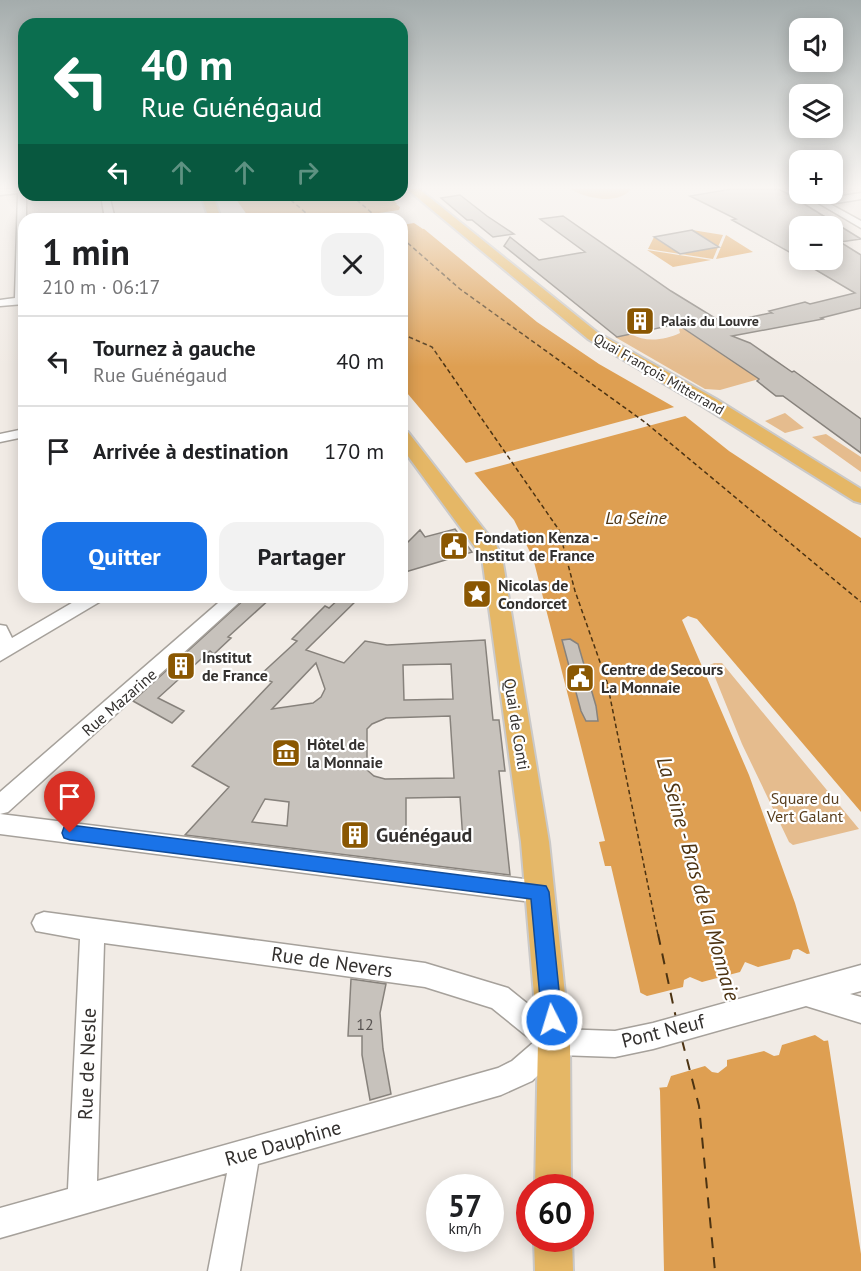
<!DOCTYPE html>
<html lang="fr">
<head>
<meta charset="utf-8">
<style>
  :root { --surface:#fff; --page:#f2f2f2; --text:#202124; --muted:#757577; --line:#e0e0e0; --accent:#1a73e8 }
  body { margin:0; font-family:"PT Sans",sans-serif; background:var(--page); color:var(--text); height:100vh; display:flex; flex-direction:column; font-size:22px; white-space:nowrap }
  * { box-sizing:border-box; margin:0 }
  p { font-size:20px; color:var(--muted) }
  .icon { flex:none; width:33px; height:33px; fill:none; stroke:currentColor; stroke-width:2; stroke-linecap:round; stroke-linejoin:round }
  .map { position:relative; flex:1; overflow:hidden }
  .sheet { position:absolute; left:18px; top:213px; width:390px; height:390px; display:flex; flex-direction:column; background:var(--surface); border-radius:18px; box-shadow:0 3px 15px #0003 }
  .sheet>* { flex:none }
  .banner { position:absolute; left:18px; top:18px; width:390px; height:183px; border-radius:18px; box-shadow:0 3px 15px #0003; background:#0b6e4f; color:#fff; overflow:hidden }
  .buttons { position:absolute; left:789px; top:18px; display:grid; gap:12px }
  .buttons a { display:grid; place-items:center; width:54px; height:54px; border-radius:12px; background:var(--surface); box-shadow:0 3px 15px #0003; font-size:30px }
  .speed { position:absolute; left:426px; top:1174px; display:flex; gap:12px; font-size:30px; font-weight:700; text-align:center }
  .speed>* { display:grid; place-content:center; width:78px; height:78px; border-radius:50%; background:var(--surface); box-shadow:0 3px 15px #0003; line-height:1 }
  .speed small { font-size:15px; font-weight:400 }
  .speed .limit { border:9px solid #d22; background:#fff; color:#111 }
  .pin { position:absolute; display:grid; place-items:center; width:51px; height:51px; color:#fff; margin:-62px -26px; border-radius:50% 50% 50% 0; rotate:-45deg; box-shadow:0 0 6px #0007 }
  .pin .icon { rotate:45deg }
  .me { position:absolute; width:66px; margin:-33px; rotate:355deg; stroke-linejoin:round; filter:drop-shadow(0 0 4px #0008) }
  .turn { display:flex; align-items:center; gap:21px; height:126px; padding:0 24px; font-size:27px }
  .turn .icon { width:78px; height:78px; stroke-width:2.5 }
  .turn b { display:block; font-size:42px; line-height:51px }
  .lanes { display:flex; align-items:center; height:57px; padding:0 24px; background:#0003; justify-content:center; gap:30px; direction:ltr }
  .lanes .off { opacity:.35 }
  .round { display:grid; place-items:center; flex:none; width:63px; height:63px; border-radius:18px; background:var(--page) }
  .overview { display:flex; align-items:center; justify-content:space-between; height:102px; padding:0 24px }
  h1 { font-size:36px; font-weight:600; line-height:45px }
  .action { display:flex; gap:12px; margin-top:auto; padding:12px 24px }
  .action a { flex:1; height:69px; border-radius:18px; background:var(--accent); color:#fff; font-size:24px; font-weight:600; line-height:69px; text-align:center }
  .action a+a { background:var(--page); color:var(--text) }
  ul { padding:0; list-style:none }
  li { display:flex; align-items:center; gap:18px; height:90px; padding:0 24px; border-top:2px solid var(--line) }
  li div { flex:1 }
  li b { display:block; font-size:22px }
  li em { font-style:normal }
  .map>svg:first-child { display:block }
  .green { fill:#e5bc8e }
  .water { fill:#de9f52 }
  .pier { fill:#f1ebe5 }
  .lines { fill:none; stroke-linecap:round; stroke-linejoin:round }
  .ferry-far1 { stroke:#4c3312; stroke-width:1.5; stroke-dasharray:4.5 3; stroke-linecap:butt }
  .ferry { stroke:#4c3312; stroke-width:2; stroke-dasharray:11 9; stroke-linecap:butt }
  .building { fill:#c7c2bc; stroke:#87827c; stroke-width:1.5; fill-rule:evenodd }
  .minor-casing { stroke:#a6a19b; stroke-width:3 }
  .major-casing { stroke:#cac9c9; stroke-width:4 }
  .minor { fill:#fff; fill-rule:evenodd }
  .major { fill:#e5b766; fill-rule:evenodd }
  .route { fill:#1a73e8; stroke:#114b97; stroke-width:1.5 }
  .labels { text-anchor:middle; stroke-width:4.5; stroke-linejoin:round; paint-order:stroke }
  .far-poi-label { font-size:14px; font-weight:bold; fill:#33302e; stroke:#fff; text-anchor:start }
  .far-street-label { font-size:14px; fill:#33302e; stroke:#fff }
  .poi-label { font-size:16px; font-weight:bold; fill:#33302e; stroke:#fff; text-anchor:start }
  .street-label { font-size:16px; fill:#33302e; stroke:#fff }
  .park-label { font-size:16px; fill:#593e1e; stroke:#fff }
  .near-number-label { font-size:16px; fill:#585452 }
  .water-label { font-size:18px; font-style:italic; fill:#4c3312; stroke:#fff }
  .near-poi-label { font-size:20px; font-weight:bold; fill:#33302e; stroke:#fff; text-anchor:start }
  .near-street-label { font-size:20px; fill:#33302e; stroke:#fff }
  .near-water-label { font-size:21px; font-style:italic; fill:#4c3312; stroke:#fff }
</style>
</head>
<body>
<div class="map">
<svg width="861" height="1271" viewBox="0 0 861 1271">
  <rect width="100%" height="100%" fill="#f1ebe5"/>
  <!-- green -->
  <path class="green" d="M571,189H631C620,205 585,199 571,189Z
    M685,328L759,379L720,390L705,389L615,337L631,334C646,343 665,340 680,333L679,329Z
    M785,413L804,428L785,433L765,421Z
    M826,434L861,457V472L812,437Z
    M714,663H722L859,829L793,845L789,842L742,744L710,665Z"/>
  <!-- water -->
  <path class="water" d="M233,195H388L418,224L537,322L599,364L674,407L729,451L861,538V812L697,619L688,616L682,620L749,775L795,903L810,954L828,1040L861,1254V1271H664L660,1091L639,986L611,866H605L599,842L605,841L533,558L514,520L402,387V219H250Z
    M692,230L723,235L713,259L648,249L654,237L680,254L717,247Z
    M726,235L753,252L716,259Z
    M647,250L711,260L673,267Z"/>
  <!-- pier -->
  <path class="pier" d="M401,203L403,209L416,221L429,227L423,229L414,223L402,225V219H338L399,210L400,207L396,204Z
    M678,406L689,415L470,474L462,464Z
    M798,949L807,954L813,953L831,1040L824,1041L815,1035L782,1045L779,1055L774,1056L764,1051L727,1060V1066L718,1073L712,1072L705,1066L671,1076L667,1087L656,1088L637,991L647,996L683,987L684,980L690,977L702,982L740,972L745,962L758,967L790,959L793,950Z"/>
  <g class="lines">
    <!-- ferry-far1 -->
    <path class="ferry-far1" d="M285,195L313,219
      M351,195L379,219
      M402,238L460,289L646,423L861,602
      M402,334L432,347L559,530L575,591L607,682L658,935"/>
    <!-- ferry -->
    <path class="ferry" d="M658,934L676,1018
      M682,1040L699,1106L715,1271"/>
  </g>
  <!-- building -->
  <path class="building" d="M731,189H778L788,194L861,239L840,242L861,255V308L821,318L823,319L732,336L750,343L792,372L794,371L861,419V453L783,396H776L757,381L759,379L677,324L617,337L504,246L510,237L539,260L585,252L540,219L563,216L671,291L723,323L770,313H772L769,311L805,302L810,304L855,293L799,260H832V226H800V258L732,220L736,219L690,196Z
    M460,195L487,216L514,234L493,237L472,220H467L441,198Z
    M692,230L719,247L680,254L654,237Z
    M455,529L472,552L402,573V548L420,530L425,537Z
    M247,597H272L228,637L231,638L214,654L210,651L158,698L184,711L172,723L133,701Z
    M341,597H360L306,650L344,663L365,641L387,645L485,640L493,720H499L505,771H499L510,875L185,835L229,787L192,766L272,682L259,676L297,641L292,639L325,606L329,608ZM316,663L325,689L321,697L313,703L272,709ZM451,664L453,699L404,700L403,665ZM450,716L454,778L385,779L374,776L367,770V729L372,724L386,718ZM460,797L463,841L406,842V798ZM265,799L289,802L287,826L252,822Z
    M570,639L578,644L596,706L598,721H586L581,711L562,640Z
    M351,979L386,984L380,1013L383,1049L391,1094L370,1100L362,1055V1036H348Z"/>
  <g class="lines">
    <!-- minor casing -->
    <g class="minor-casing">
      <path id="minor" d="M0,189H24V195H26V219H24V304L0,306V300L15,298L18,193L0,195Z
        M861,193V199L830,204L861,221V228L803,194H813L823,199Z
        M101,195H109L115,219H105Z
        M24,429V437L0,442V434Z
        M82,597H104L101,601L0,661V625L6,626L12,638Z
        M225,597H245L8,812L0,814V792Z
        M0,814L540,881L548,884L552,892L548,900L540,903L0,834Z
        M44,912L425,963L508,988L559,1029L615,1031L653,1023L861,965V991L850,994L861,997V1023L806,1006L653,1049L615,1057L559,1055L532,1081L501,1095L258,1164L240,1271H208L227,1173L0,1238V1208L68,1189L80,939L36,931L32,923L36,915ZM104,943L425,987L492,1008L534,1042L512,1061L498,1068L97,1181Z"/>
    </g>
    <!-- major casing -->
    <g class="major-casing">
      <path id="major" d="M407,189H419L598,333L716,399L861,489V503L854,501L704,407L588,339Z
        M201,195H213L221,219H209Z
        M402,431L408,432L496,545L502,557L549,842L570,1042L571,1188H535L538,1042L521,842L482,557L402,448Z
        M534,1239H572L573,1271H535Z"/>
    </g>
    <!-- minor -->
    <use href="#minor" class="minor"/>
    <!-- major -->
    <use href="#major" class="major"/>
  </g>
  <!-- sky -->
  <linearGradient id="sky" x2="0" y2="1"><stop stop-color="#a4acac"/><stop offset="0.51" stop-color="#f9f6f3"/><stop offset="1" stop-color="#f9f6f3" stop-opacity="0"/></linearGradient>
  <rect width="861" height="367" fill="url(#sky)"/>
  <!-- route -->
  <path class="route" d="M70,825L546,886L549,892L562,1020L559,1027L552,1030L545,1027L542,1020L531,899L70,840L64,838L62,833L64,827Z"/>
  <!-- icons -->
  <defs>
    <g id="building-square" transform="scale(1.5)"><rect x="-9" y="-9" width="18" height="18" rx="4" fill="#8a5702" stroke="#fff"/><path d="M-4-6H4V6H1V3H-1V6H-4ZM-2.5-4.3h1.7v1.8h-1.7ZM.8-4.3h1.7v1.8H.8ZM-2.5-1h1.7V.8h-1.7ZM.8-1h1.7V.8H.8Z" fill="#fff"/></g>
    <g id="civic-square" transform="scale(1.5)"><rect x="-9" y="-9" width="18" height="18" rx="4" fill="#8a5702" stroke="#fff"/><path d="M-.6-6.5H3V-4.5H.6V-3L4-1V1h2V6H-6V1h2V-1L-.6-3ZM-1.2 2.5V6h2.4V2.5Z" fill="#fff"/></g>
    <g id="sight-square" transform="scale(1.5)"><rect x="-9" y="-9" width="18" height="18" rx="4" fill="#8a5702" stroke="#fff"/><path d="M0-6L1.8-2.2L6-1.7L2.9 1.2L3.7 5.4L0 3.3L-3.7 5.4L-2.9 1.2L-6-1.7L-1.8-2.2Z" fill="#fff"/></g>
    <g id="museum-square" transform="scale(1.5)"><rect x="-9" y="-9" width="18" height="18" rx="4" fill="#8a5702" stroke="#fff"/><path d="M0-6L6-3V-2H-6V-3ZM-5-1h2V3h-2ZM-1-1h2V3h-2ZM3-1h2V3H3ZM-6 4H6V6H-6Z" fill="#fff"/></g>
  </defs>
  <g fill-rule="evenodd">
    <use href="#building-square" x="640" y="321"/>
    <use href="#civic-square" x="454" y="546"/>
    <use href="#sight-square" x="477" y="594"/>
    <use href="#building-square" x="181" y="666"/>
    <use href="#civic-square" x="580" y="678"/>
    <use href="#museum-square" x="286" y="753"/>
    <use href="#building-square" x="355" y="835"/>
  </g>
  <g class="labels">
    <!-- far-poi labels -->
    <g class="far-poi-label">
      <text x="661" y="326">Palais du Louvre</text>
    </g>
    <!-- far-street labels -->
    <g class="far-street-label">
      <text transform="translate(659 374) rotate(30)" y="5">Quai François Mitterrand</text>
    </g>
    <!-- poi labels -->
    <g class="poi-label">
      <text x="475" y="543">Fondation Kenza -<tspan x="475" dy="18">Institut de France</tspan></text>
      <text x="498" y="591">Nicolas de<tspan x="498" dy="18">Condorcet</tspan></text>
      <text x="202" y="663">Institut<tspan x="202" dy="18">de France</tspan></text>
      <text x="601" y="675">Centre de Secours<tspan x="601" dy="18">La Monnaie</tspan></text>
      <text x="307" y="750">Hôtel de<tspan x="307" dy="18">la Monnaie</tspan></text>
    </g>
    <!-- street labels -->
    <g class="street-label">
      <text transform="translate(119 702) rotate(-41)" y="6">Rue Mazarine</text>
      <text transform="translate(517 724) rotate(81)" y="6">Quai de Conti</text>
    </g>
    <!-- park labels -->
    <g class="park-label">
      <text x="805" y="804">Square du<tspan x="805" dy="18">Vert Galant</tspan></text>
    </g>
    <!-- near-number labels -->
    <g class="near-number-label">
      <text x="365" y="1030">12</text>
    </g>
    <!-- water labels -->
    <g class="water-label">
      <text x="636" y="524">La Seine</text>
    </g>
    <!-- near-poi labels -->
    <g class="near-poi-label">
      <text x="376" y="842">Guénégaud</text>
    </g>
    <!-- near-street labels -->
    <g class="near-street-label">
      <text transform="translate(332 962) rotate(8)" y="7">Rue de Nevers</text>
      <text transform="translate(663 1031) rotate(-14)" y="7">Pont Neuf</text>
      <text transform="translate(87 1064) rotate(-88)" y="7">Rue de Nesle</text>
      <text transform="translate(283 1143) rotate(-16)" y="7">Rue Dauphine</text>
    </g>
    <!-- near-water labels -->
    <g class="near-water-label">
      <text transform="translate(698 879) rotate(74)" y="7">La Seine - Bras de la Monnaie</text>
    </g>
  </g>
</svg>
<div class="buttons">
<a><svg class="icon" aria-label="sound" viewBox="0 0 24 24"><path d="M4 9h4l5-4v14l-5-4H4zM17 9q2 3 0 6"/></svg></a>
<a><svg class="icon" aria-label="layers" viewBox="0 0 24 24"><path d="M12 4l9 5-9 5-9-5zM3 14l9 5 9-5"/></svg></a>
<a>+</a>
<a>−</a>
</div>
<div class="speed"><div>57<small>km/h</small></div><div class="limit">60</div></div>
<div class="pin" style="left:70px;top:833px;background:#d93025"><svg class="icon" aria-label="arrive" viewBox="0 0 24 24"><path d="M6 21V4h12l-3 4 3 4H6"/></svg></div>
<svg class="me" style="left:552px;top:1020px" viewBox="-20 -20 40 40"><circle r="17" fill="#1a73e8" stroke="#fff" stroke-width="3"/><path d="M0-11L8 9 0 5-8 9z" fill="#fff"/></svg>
<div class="banner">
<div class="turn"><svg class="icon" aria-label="left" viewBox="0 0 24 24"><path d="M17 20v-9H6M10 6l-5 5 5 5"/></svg><div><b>40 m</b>Rue Guénégaud</div></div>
<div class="lanes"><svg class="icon" aria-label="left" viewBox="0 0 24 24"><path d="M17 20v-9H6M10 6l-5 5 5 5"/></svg><svg class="icon off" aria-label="ahead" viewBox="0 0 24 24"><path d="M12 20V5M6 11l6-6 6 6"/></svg><svg class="icon off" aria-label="ahead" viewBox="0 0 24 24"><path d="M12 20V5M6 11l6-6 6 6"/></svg><svg class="icon off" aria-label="right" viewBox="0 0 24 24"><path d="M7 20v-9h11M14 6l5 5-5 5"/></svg></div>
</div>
<section class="sheet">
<div class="overview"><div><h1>1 min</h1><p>210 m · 06:17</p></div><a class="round"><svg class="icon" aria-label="close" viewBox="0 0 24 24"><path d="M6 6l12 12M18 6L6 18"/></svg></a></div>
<ul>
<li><svg class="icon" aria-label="left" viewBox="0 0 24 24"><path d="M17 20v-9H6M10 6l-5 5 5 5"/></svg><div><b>Tournez à gauche</b><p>Rue Guénégaud</p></div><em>40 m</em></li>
<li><svg class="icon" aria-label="arrive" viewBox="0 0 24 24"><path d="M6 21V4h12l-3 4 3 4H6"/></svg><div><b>Arrivée à destination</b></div><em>170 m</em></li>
</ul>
<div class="action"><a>Quitter</a><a>Partager</a></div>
</section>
</div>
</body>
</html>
